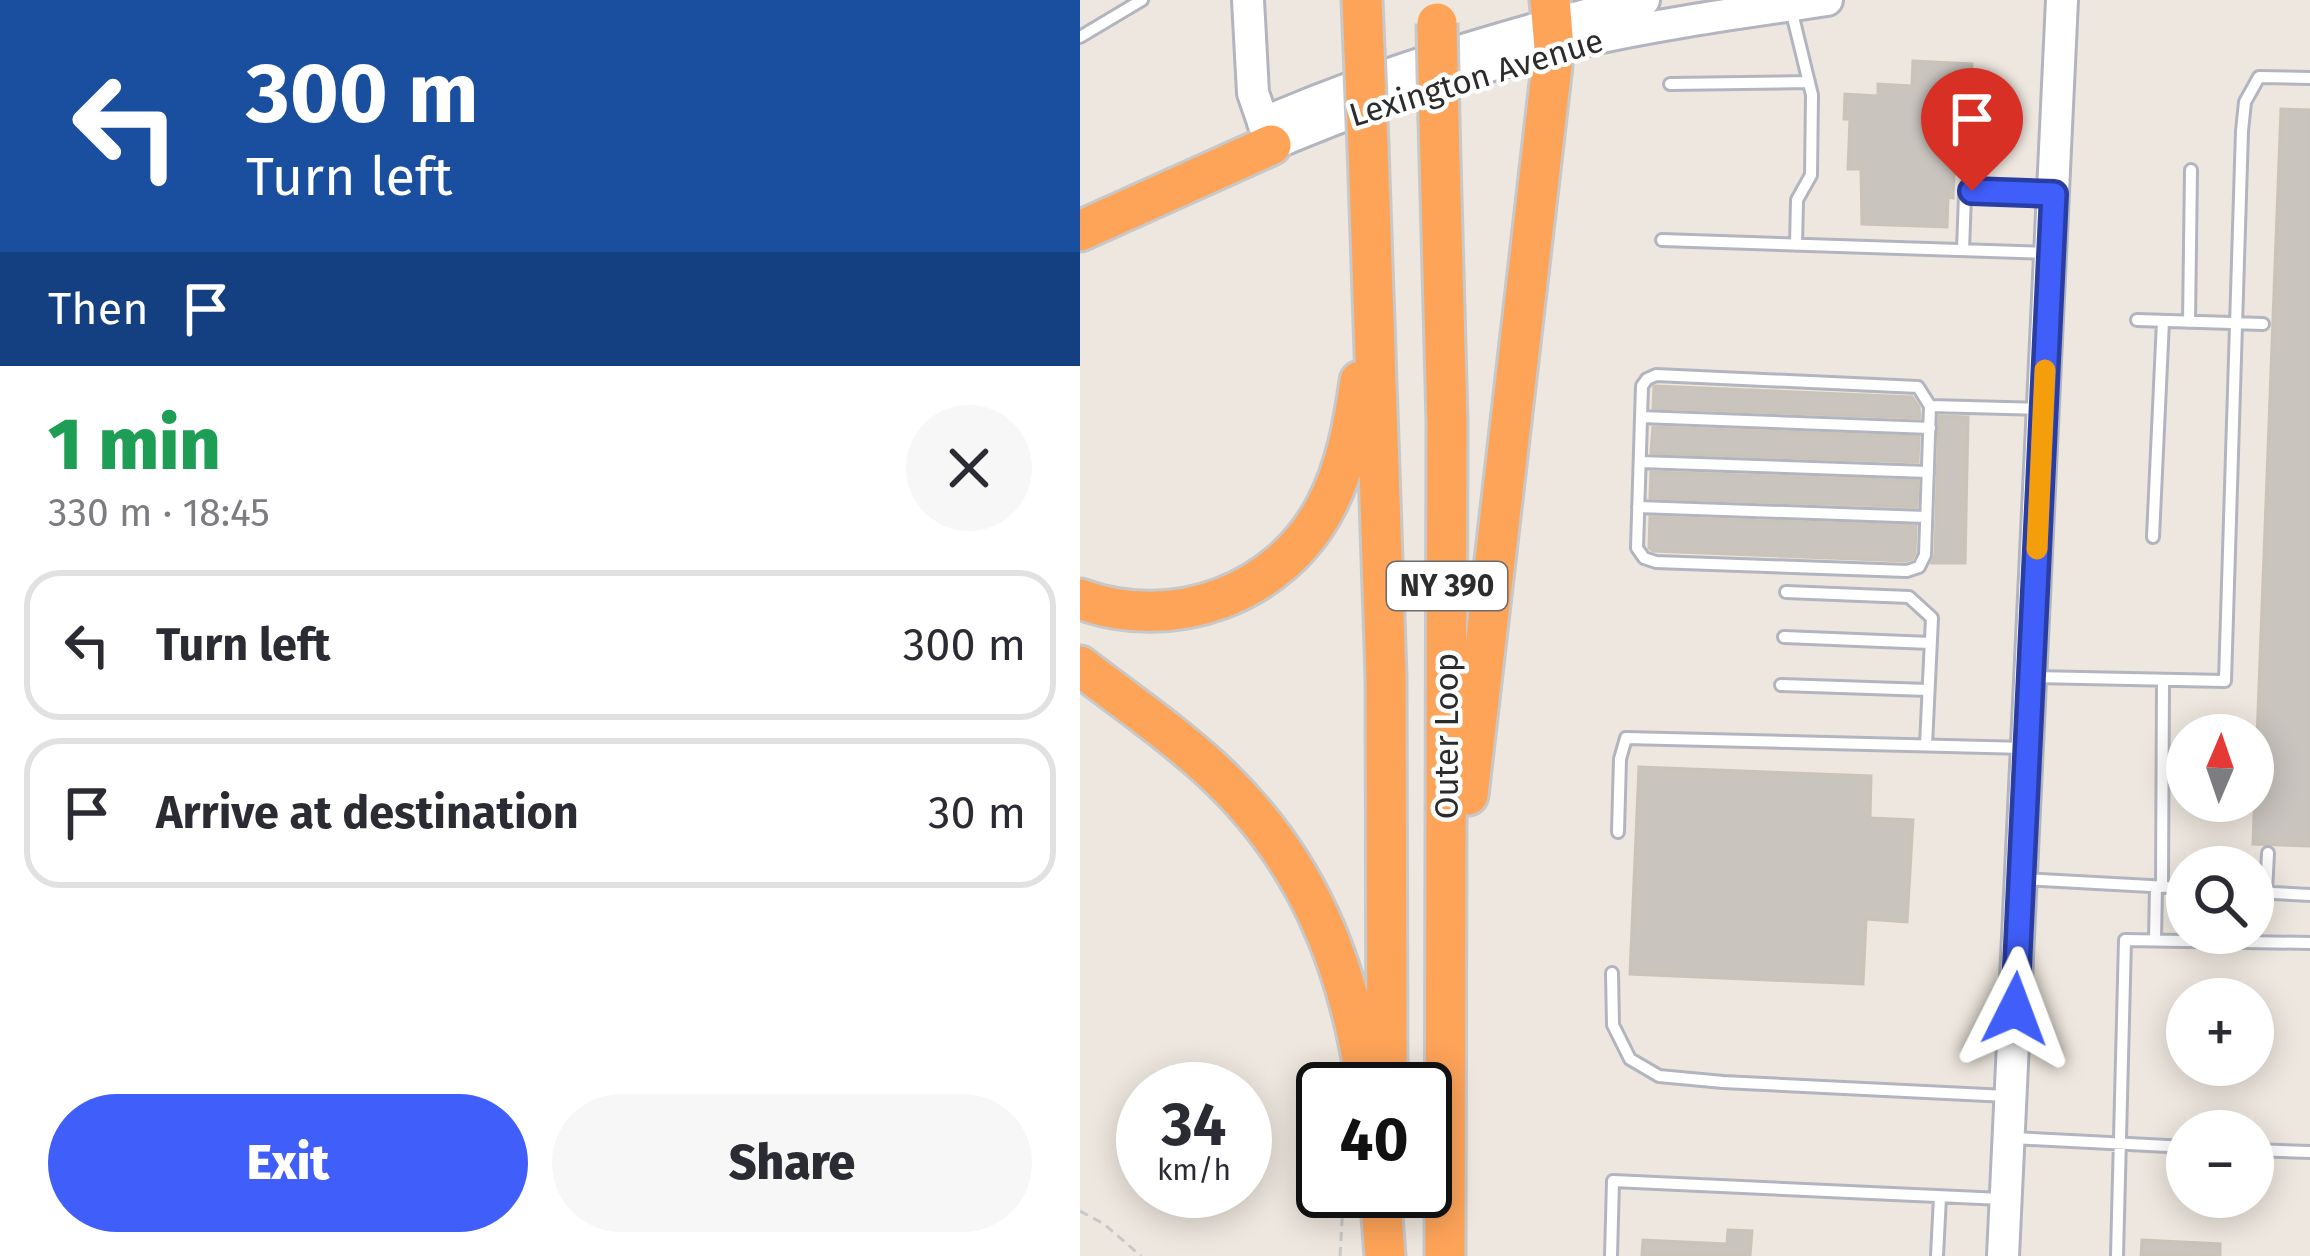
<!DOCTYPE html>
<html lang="en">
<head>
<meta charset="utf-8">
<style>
  :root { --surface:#fff; --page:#f7f7f7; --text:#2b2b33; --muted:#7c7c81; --line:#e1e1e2; --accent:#3f5efa }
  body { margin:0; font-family:"Fira Sans",sans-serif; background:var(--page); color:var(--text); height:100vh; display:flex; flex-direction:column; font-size:45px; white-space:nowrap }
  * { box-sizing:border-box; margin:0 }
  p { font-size:39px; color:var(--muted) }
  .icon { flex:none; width:66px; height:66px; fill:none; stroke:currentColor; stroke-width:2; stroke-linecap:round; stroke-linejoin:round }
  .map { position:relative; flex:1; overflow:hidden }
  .drawer { display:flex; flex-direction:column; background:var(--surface); width:1080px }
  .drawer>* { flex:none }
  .top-card { background:#1a4fa0; color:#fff; overflow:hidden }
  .needle { width:78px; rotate:2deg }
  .buttons { position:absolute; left:1086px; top:714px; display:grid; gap:24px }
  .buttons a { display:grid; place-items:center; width:108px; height:108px; border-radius:50%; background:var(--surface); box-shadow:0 6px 30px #0003; font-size:60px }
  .speed { position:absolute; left:36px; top:1062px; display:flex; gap:24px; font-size:60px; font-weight:700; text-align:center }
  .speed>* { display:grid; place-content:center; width:156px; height:156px; border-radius:50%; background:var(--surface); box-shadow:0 6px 30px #0003; line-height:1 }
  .speed small { font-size:30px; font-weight:400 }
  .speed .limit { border:6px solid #111; border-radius:18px; background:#fff; color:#111 }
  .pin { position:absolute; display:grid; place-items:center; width:102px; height:102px; color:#fff; margin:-123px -51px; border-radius:50% 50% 50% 0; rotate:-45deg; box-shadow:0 0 12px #0007 }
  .pin .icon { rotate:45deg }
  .me { position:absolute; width:132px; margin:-66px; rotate:3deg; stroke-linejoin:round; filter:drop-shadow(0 0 9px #0008) }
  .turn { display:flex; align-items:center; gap:42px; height:252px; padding:0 48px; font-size:54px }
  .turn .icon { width:156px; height:156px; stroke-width:2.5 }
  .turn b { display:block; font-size:84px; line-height:102px }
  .then { display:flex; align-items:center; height:114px; padding:0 48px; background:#0003; gap:24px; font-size:45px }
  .round { display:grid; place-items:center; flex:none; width:126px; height:126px; border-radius:63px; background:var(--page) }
  .summary { display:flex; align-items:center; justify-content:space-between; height:204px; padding:0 48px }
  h1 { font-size:72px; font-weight:800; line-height:90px; color:#1e9e55 }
  .action { display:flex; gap:24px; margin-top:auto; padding:24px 48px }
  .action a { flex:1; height:138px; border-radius:72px; background:var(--accent); color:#fff; font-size:48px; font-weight:800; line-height:138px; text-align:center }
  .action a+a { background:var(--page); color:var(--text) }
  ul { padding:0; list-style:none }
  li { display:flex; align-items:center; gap:36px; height:150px; margin:0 24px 18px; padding:0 24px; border:6px solid var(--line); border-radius:36px }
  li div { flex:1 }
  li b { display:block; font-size:45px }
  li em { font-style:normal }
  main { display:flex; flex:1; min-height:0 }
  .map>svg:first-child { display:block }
  .building { fill:#c9c4be; stroke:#c9c3b8; stroke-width:3 }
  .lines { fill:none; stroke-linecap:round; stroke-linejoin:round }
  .lane-casing { stroke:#b2b5bf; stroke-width:16 }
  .secondary-casing { stroke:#b2b5bf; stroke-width:36 }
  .highway-casing { stroke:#c8c8c8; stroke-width:45 }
  .path { stroke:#c8c8c8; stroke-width:3; stroke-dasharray:9 6; stroke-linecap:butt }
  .lane { stroke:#fff; stroke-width:10 }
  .secondary { stroke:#fff; stroke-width:30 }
  .highway { stroke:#fea459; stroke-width:39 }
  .highway-bridge-casing { stroke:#c8c8c8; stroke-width:45; stroke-linecap:butt }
  .highway-bridge { stroke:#fea459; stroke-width:39 }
  .route-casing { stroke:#293da2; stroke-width:30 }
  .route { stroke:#3f5efa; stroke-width:21 }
  .slow { stroke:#f59e0b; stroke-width:21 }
  .labels { text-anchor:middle; stroke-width:9; stroke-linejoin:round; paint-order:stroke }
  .shield { fill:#fff; stroke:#6b6b6b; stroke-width:3 }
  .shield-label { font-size:30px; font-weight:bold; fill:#2c2c2c }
  .street-label { font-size:33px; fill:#2c2c2c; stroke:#fff }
</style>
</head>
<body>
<main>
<section class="drawer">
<div class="top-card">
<div class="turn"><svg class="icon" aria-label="left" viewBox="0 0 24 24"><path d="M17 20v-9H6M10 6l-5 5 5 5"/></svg><div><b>300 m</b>Turn left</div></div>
<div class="then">Then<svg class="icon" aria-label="arrive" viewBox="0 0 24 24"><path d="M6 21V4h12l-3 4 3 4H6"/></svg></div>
</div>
<div class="summary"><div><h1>1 min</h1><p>330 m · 18:45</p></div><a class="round"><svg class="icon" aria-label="close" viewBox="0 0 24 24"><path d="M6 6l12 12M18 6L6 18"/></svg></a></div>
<ul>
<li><svg class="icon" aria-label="left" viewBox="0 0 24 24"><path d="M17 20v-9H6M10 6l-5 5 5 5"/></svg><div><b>Turn left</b></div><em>300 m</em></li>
<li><svg class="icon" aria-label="arrive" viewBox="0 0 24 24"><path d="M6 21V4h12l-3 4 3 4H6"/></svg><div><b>Arrive at destination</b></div><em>30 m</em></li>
</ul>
<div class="action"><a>Exit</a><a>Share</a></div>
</section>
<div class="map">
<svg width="1230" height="1256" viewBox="0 0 1230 1256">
  <rect width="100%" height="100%" fill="#eee7df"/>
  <!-- building -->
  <path class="building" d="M833,61L892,64L890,106L901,107L898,175L874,174L873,198L868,197L867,227L782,224L781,169H768L770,119H764L765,94L798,96V84L832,86Z
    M1201,109L1230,110V846L1173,844Z
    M574,386L832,397L839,407L840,418L573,408Z
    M859,416L888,417L885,563H852L855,555Z
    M573,427L839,437L838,462L571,453Z
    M571,472L838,481L837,507L570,498Z
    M570,517L836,526L835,553L832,559L826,561L573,551L569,548Z
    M559,767L791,776L790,818L833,820L827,922L786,919L783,984L550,974Z
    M648,1230L672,1231L670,1256H562L563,1240L647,1244Z
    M1062,1240L1140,1244V1256H1061Z"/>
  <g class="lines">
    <!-- lane casing -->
    <g class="lane-casing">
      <path id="lane" d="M711,9L732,95L731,175L717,200L716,245
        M0,37L62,0
        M590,84L729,82
        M582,240L967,253
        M883,250L885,195L892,191L969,194
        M1057,320L1183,324
        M1109,322L1111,170
        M850,406L838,387L576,375L567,379L562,386L557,548L564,558L576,562L827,571L839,567L845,555L850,406L960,409
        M561,417L850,428
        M560,462L848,472
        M558,507L846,517
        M1073,537L1083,321
        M706,592L829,597L852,618L846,745
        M704,637L850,643
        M954,677L1145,681L1162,131L1165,102L1179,77L1230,78
        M701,685L848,690
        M538,832L540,759L546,738L946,748
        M943,879L1107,888
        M1082,887L1083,680
        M1173,892L1230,895
        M1186,892L1188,853
        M1075,940L1076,887
        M532,973L533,1025L550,1059L579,1076L643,1082L927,1096
        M932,1138L1107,1147
        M1173,1150L1230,1152
        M531,1256L533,1181L922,1199
        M857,1256L860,1197
        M1037,1256L1045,940L1230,943"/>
    </g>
    <!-- secondary casing -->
    <g class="secondary-casing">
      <path id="secondary" d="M168,0L173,93L191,145C292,102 397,66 503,41C583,23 666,12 747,0
        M183,123C306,70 433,33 564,0
        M923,1256L982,0"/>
    </g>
    <!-- highway casing -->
    <g class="highway-casing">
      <path id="highway" d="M282,0L284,49
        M359,121L367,421L365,1256
        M288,146L306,676L307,1089
        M0,231L191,145
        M0,599C93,633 200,595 246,506C266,468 274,424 280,381
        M0,666C44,700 91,732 132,770C227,858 269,963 287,1089
        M388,795L474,48L470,0
        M300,1191L305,1256"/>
    </g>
    <!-- path -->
    <path class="path" d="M0,1211L24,1224L61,1256
      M260,1256L263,1204"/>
    <!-- lane -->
    <use href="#lane" class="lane"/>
    <!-- secondary -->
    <use href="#secondary" class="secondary"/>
    <!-- highway -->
    <use href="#highway" class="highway"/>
    <!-- highway-bridge casing -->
    <g class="highway-bridge-casing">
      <path id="highway-bridge" d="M357,23L359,121
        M284,49L288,146"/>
    </g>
    <!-- highway-bridge -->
    <use href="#highway-bridge" class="highway-bridge"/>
  </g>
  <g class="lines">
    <!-- route casing -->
    <g class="route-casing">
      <path id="route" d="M892,191L974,194L935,1009"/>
    </g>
    <!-- route -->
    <use href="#route" class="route"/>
    <!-- slow -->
    <path class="slow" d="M957,549L965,370"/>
  </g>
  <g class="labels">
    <!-- shield labels -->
    <rect class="shield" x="307" y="562" width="120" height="48" rx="9"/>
    <g class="shield-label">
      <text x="367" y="596">NY 390</text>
    </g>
    <!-- street labels -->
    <g class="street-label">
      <text transform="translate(396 77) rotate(-17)" y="12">Lexington Avenue</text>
      <text transform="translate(366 736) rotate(-90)" y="12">Outer Loop</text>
    </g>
  </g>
</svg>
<div class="buttons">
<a><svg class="needle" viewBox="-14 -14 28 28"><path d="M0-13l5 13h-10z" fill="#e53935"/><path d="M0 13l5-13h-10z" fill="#7c7c81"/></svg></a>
<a><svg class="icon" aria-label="search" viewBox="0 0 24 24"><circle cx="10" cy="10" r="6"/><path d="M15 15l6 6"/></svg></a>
<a>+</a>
<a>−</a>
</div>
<div class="speed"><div>34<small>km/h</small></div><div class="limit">40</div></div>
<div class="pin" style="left:892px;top:191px;background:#d93025"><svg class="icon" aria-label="arrive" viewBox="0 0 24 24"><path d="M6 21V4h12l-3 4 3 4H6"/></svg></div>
<svg class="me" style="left:935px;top:1009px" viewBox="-20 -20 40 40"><path d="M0-17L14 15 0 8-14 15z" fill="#3f5efa" stroke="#fff" stroke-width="4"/></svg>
</div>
</main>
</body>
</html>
